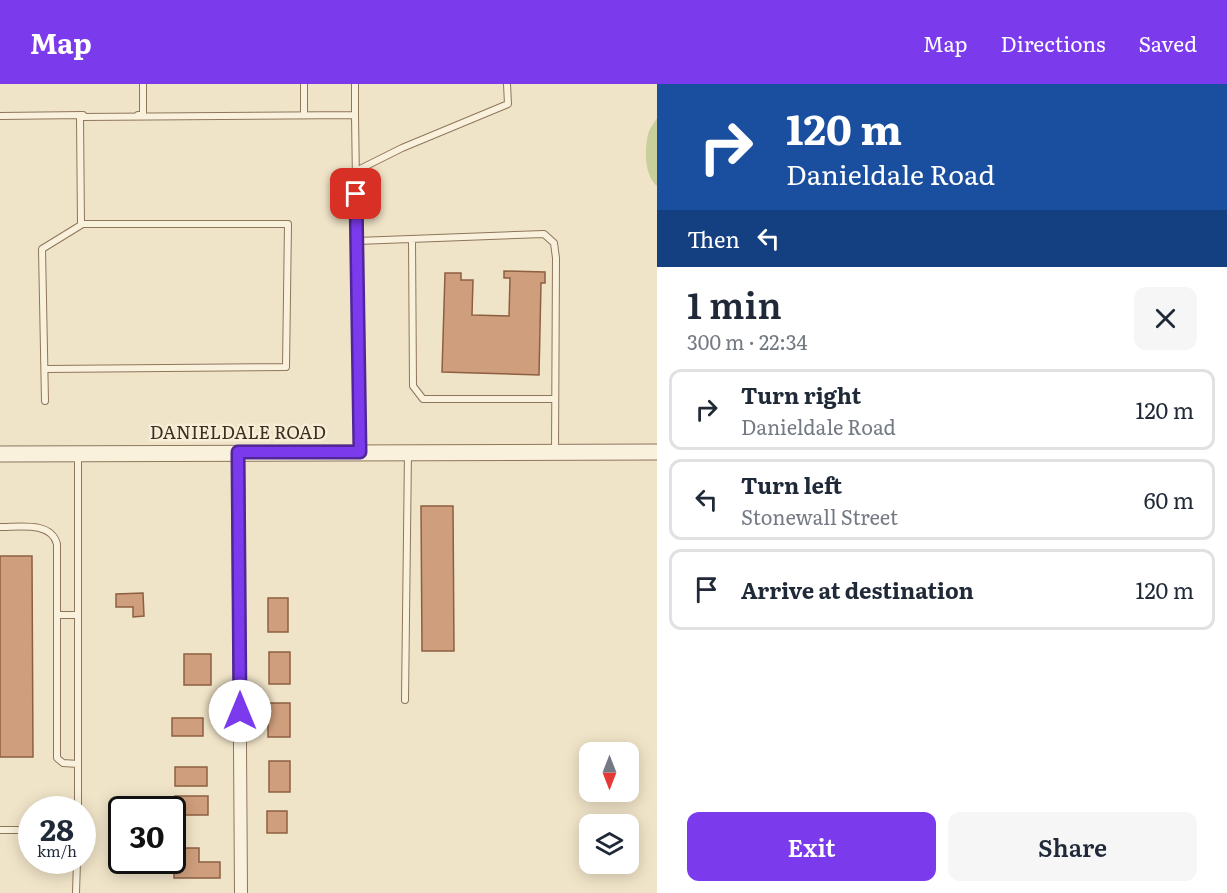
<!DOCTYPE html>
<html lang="en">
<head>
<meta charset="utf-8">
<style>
  :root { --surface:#fff; --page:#f6f6f7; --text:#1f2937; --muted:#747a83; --line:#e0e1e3; --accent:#7c3aed }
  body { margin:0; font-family:Literata,serif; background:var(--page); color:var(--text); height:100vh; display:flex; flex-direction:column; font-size:22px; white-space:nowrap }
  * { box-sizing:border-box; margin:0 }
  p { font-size:20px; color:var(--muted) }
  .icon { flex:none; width:33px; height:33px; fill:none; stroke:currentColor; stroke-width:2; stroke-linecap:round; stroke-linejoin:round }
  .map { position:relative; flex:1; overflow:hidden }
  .details { display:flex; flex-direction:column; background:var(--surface); width:570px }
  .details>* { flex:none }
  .banner { background:#1a4fa0; color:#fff; overflow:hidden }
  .needle { width:39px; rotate:180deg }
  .controls { position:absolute; left:579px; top:658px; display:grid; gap:12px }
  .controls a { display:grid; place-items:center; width:60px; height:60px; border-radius:12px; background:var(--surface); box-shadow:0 3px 15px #0003; font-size:30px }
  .speed { position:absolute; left:18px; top:712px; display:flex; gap:12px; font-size:30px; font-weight:700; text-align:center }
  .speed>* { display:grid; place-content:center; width:78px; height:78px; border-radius:50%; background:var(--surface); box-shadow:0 3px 15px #0003; line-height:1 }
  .speed small { font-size:15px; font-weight:400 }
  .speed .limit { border:3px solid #111; border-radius:9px; background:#fff; color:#111 }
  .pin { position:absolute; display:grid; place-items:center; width:51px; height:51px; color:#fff; margin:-26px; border-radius:12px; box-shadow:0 3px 9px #0006 }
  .me { position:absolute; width:66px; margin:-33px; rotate:0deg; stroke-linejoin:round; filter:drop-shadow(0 0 4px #0008) }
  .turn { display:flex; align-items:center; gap:21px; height:126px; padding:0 30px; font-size:27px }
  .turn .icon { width:78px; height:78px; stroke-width:2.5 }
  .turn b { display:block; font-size:42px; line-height:51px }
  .then { display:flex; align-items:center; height:57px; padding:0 30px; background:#0003; gap:12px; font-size:22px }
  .round { display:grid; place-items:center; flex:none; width:63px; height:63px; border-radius:12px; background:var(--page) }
  .overview { display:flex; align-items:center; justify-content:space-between; height:102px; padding:0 30px }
  h1 { font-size:36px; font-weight:600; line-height:45px }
  .button { display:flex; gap:12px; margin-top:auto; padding:12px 30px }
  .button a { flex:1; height:69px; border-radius:12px; background:var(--accent); color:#fff; font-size:24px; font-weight:600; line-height:69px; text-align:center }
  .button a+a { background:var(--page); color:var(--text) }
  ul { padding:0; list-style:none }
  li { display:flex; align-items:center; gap:18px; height:81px; margin:0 12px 9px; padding:0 18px; border:3px solid var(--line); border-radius:12px }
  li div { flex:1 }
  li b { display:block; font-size:22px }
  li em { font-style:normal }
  header { display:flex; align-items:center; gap:36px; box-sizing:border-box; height:84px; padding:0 30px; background:var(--accent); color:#fff }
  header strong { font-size:28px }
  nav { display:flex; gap:33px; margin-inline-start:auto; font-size:21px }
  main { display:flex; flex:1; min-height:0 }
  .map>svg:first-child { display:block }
  .green { fill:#c9cf9b }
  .building { fill:#cf9f7d; stroke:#8d5f41; stroke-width:1.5 }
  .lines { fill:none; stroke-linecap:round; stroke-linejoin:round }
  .service-casing { stroke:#8d765c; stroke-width:8 }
  .minor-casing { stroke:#8d765c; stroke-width:14 }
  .tertiary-casing { stroke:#8d765c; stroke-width:17 }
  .service { stroke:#faf1dc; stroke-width:6 }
  .minor { stroke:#faf1dc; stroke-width:12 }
  .tertiary { stroke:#faf1dc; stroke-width:15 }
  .route-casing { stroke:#51269a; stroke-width:15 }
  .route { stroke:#7c3aed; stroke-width:10 }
  .labels { text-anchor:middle; stroke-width:5; stroke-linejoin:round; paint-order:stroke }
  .street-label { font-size:18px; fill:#3d2e20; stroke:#f7eed8 }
</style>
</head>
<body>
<header>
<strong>Map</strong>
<nav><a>Map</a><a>Directions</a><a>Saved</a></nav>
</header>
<main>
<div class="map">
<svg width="657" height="809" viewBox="0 0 657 809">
  <rect width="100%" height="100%" fill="#f0e4c8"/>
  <!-- green -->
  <path class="green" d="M657,34V102C645,92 644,67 648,51C649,45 654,39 657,34Z"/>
  <!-- building -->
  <path class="building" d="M504,187L545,188V199H541L539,291L442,288L445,189H461V196H473L472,231L509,232L510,194H504Z
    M421,422H453L454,567H422Z
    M0,472H32L33,673H0Z
    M143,509L144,532L133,533V523H116V510Z
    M268,514H288V548H268Z
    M269,568H290V600H269Z
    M184,570H211V601H184Z
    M268,619H290V653H268Z
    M172,634H203V652H172Z
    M269,677H290V708H269Z
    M175,683H207V702H175Z
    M175,712H208V731H175Z
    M267,727H287V749H267Z
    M174,764H199V778H220V794H174Z"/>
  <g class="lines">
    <!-- service casing -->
    <g class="service-casing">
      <path id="service" d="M355,0V31
        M138,31H143V0
        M304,31V0
        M0,32L83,31
        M356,87L402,64L508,20L507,0
        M412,155L413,302L423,315H555
        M357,157L544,150L554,159L556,174L555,368
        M45,285L286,283L288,140H81
        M45,317L42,165L81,141L80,33L355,31L360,367
        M0,443C19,443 51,437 57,460V674L63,679L78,680
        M57,531H78
        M405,616L408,368
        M78,726V371
        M0,746H32
        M76,809L77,777"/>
    </g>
    <!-- minor casing -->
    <g class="minor-casing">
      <path id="minor" d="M238,368L241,809"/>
    </g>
    <!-- tertiary casing -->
    <g class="tertiary-casing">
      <path id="tertiary" d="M0,370L657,368"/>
    </g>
    <!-- service -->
    <use href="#service" class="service"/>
    <!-- minor -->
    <use href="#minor" class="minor"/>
    <!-- tertiary -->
    <use href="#tertiary" class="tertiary"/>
  </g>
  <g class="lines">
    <!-- route casing -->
    <g class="route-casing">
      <path id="route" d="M240,627L238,368H360L356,110"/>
    </g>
    <!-- route -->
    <use href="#route" class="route"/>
  </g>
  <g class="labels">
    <!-- street labels -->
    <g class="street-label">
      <text x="238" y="355">DANIELDALE ROAD</text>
    </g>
  </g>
</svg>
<div class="controls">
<a><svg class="needle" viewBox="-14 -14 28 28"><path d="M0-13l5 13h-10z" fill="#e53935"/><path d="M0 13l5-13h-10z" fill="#747a83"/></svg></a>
<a><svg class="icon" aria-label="layers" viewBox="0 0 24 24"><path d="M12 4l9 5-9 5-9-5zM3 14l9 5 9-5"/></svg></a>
</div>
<div class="speed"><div>28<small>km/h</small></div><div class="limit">30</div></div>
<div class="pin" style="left:356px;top:110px;background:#d93025"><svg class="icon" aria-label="arrive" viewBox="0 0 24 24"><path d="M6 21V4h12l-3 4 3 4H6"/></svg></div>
<svg class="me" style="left:240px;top:627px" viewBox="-20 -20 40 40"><circle r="19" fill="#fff"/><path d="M0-13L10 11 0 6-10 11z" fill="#7c3aed"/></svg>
</div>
<section class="details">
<div class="banner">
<div class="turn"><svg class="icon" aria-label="right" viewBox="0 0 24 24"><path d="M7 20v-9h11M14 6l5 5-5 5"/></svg><div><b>120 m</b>Danieldale Road</div></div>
<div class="then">Then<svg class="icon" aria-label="left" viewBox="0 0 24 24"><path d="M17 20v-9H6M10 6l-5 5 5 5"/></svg></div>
</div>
<div class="overview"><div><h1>1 min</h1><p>300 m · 22:34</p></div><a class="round"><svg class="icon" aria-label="close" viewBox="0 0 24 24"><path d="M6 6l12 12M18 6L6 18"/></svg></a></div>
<ul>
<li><svg class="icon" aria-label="right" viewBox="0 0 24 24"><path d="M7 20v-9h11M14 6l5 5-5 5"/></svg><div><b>Turn right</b><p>Danieldale Road</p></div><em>120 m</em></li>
<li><svg class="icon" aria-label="left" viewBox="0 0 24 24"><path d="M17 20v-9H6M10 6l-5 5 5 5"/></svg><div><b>Turn left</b><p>Stonewall Street</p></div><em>60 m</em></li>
<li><svg class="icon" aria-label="arrive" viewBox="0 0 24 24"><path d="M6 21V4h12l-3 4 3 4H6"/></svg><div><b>Arrive at destination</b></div><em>120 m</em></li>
</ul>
<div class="button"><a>Exit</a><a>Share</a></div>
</section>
</main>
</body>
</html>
